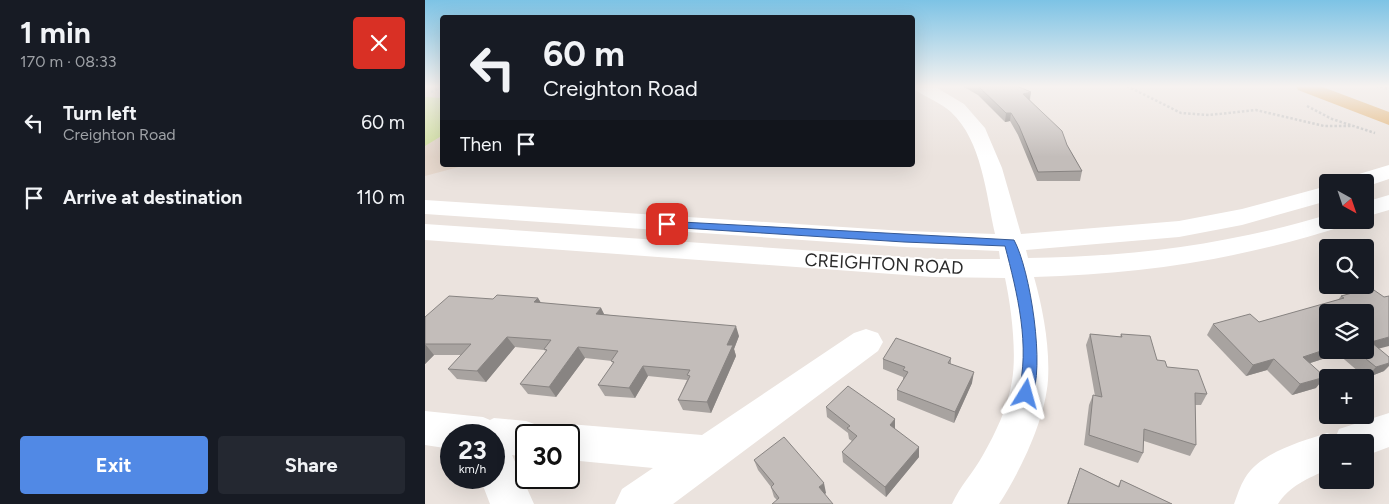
<!DOCTYPE html>
<html lang="en">
<head>
<meta charset="utf-8">
<style>
  :root { --surface:#171b24; --page:#242831; --text:#f1f3f6; --muted:#9ea1a6; --accent:#5189e5 }
  body { margin:0; font-family:Figtree,sans-serif; background:var(--page); color:var(--text); height:100vh; display:flex; flex-direction:column; font-size:19px; white-space:nowrap }
  * { box-sizing:border-box; margin:0 }
  p { font-size:16px; color:var(--muted) }
  .icon { flex:none; width:28px; height:28px; fill:none; stroke:currentColor; stroke-width:2; stroke-linecap:round; stroke-linejoin:round }
  .map { position:relative; flex:1; overflow:hidden }
  .side { display:flex; flex-direction:column; background:var(--surface); width:425px }
  .side>* { flex:none }
  .banner { position:absolute; left:15px; top:15px; width:475px; height:152px; border-radius:5px; box-shadow:0 5px 20px #0002; background:#171b24; color:var(--text); overflow:hidden }
  .needle { width:32px; rotate:140deg }
  .fabs { position:absolute; left:894px; top:174px; display:grid; gap:10px }
  .fabs a { display:grid; place-items:center; width:55px; height:55px; border-radius:5px; background:var(--surface); box-shadow:0 5px 20px #0002; font-size:25px }
  .speed { position:absolute; left:15px; top:424px; display:flex; gap:10px; font-size:25px; font-weight:700; text-align:center }
  .speed>* { display:grid; place-content:center; width:65px; height:65px; border-radius:50%; background:var(--surface); box-shadow:0 5px 20px #0002; line-height:1 }
  .speed small { font-size:12px; font-weight:400 }
  .speed .limit { border:2px solid #111; border-radius:8px; background:#fff; color:#111 }
  .pin { position:absolute; display:grid; place-items:center; width:42px; height:42px; color:#fff; margin:-21px; border-radius:10px; box-shadow:0 2px 8px #0006 }
  .me { position:absolute; width:55px; margin:-28px; rotate:8deg; stroke-linejoin:round; filter:drop-shadow(0 0 4px #0008) }
  .turn { display:flex; align-items:center; gap:18px; height:105px; padding:0 20px; font-size:22px }
  .turn .icon { width:65px; height:65px; stroke-width:2.5 }
  .turn b { display:block; font-size:35px; line-height:42px }
  .then { display:flex; align-items:center; height:48px; padding:0 20px; background:#0003; gap:10px; font-size:19px }
  .round { display:grid; place-items:center; flex:none; width:52px; height:52px; border-radius:5px; background:var(--page) }
  .headline { display:flex; align-items:center; justify-content:space-between; height:85px; padding:0 20px }
  h1 { font-size:30px; font-weight:700; line-height:38px }
  .action { display:flex; gap:10px; margin-top:auto; padding:10px 20px }
  .action a { flex:1; height:58px; border-radius:5px; background:var(--accent); color:#fff; font-size:20px; font-weight:700; line-height:58px; text-align:center }
  .action a+a { background:var(--page); color:var(--text) }
  ul { padding:0; list-style:none }
  li { display:flex; align-items:center; gap:15px; height:75px; padding:0 20px }
  li div { flex:1 }
  li b { display:block; font-size:19px }
  li em { font-style:normal }
  main { display:flex; flex:1; min-height:0 }
  .map>svg:first-child { display:block }
  .education { fill:#e6d8cd }
  .pitch { fill:#d1e19e }
  .lines { fill:none; stroke-linecap:round; stroke-linejoin:round }
  .path { stroke:#c3c3c3; stroke-width:2.5; stroke-dasharray:2.5 2; stroke-linecap:butt }
  .minor { fill:#fff; fill-rule:evenodd }
  .major { fill:#e0af6d; fill-rule:evenodd }
  .wall { fill:#a8a3a0; fill-rule:evenodd }
  .shaded-wall { fill:#888482 }
  .building { fill:#c3bdba; stroke:#888482 }
  .route { fill:#5189e5; stroke:#355995 }
  .labels { text-anchor:middle; stroke-width:4; stroke-linejoin:round; paint-order:stroke }
  .street-label { font-size:18px; fill:#2a2a2a; stroke:#fff }
</style>
</head>
<body>
<main>
<section class="side">
<div class="headline"><div><h1>1 min</h1><p>170 m · 08:33</p></div><a class="round" style="background:#d93025;color:#fff"><svg class="icon" aria-label="close" viewBox="0 0 24 24"><path d="M6 6l12 12M18 6L6 18"/></svg></a></div>
<ul>
<li><svg class="icon" aria-label="left" viewBox="0 0 24 24"><path d="M17 20v-9H6M10 6l-5 5 5 5"/></svg><div><b>Turn left</b><p>Creighton Road</p></div><em>60 m</em></li>
<li><svg class="icon" aria-label="arrive" viewBox="0 0 24 24"><path d="M6 21V4h12l-3 4 3 4H6"/></svg><div><b>Arrive at destination</b></div><em>110 m</em></li>
</ul>
<div class="action"><a>Exit</a><a>Share</a></div>
</section>
<div class="map">
<svg width="964" height="504" viewBox="0 0 964 504">
  <rect width="100%" height="100%" fill="#ebe3de"/>
  <!-- education -->
  <path class="education" d="M0,86H17L18,165H41L0,176Z"/>
  <!-- pitch -->
  <path class="pitch" d="M0,97L17,98L18,135L0,146Z"/>
  <g class="lines">
    <!-- path -->
    <path class="path" d="M702,86L756,113L784,115L831,110L899,126H928
      M951,86L964,89
      M6,92L15,88
      M882,106L907,119L950,133"/>
    <!-- minor -->
    <path class="minor" d="M488,86H509L539,104L560,128L577,168L596,234L754,221L817,209L902,186V201L817,225L754,237L601,250L603,258C705,257 805,244 902,215V220H926L922,225C816,259 720,274 609,277C618,309 625,346 623,380C620,420 596,470 574,504H527C535,486 548,473 558,455C571,432 583,407 587,381C592,351 586,306 580,278L508,277L0,240V224L508,259H575L574,251L479,247L0,214V200L479,231L570,234C561,194 557,141 526,112C516,103 501,97 490,90Z
      M964,165V179L940,187V182H920L924,177Z
      M964,195V210L940,217V202Z
      M441,329L453,333L458,342L453,351L248,504H190L197,489L228,468L144,460V435H128L130,429L144,424L277,435L429,333Z
      M0,411L58,417L65,420L69,418L101,421L115,426L119,435H101V457L87,455L109,504H65L55,478H69V435H26V449L0,445Z
      M964,413V447L940,456V442H902V470C885,477 863,487 853,504H809C812,496 815,486 820,478C836,452 875,442 902,433L911,436L914,429Z"/>
    <!-- major -->
    <path class="major" d="M871,86H895L964,112V125L873,90Z"/>
  </g>
  <!-- wall -->
  <path class="wall" d="M537,86H592L606,92L605,100L642,145L657,171L655,181H612L593,135L585,121L580,122L553,95Z
    M946,288L954,348L959,371L941,378L913,354L885,363L891,388L867,395L842,370L821,376L782,335L788,324L834,322L913,300L916,296ZM940,312V350H902Z
    M113,298L116,303L176,308L179,314L314,336L309,349L311,356L286,413L258,410L253,400L262,380L223,376L210,398L180,396L173,385L188,364L187,361L160,358L131,397L103,394L95,384L121,351L119,350L90,347L61,382L32,379L23,369L36,355H9L0,364V317L68,299Z
    M665,334L695,337L696,334L732,360L782,394L776,405H770L771,445L765,456L719,441L718,453L713,463L659,445L664,405L668,395L670,396L661,345Z
    M526,358V364L547,383L529,423L472,400V390L478,380V377L458,369V359Z
    M401,407L470,419V429L494,457L461,497L418,462L417,452L427,441L424,439L423,433L402,417Z
    M329,460L401,493L400,494L352,500L349,497L346,487L333,470Z
    M655,468L693,486L696,480L747,504H642Z"/>
  <!-- shaded-wall -->
  <path class="shaded-wall" d="M606,92L604,101L598,94Z
    M581,113H586L585,121L580,122Z
    M113,298L119,308L109,302Z
    M176,308L181,318L171,314Z
    M311,326L314,336L309,349L311,356L286,413L282,402L302,345Z
    M82,337L90,347L61,382L52,371Z
    M964,337V346L937,353L946,342Z
    M0,344L9,355L0,364Z
    M153,347L160,358L131,397L124,387Z
    M902,349V350H916L913,354L870,368L878,357Z
    M849,359L842,370L821,376L828,365Z
    M964,363V366L959,371L941,378L951,367Z
    M218,366L223,376L210,398L204,388Z
    M549,372L547,383L529,423L530,412Z
    M900,377L891,388L867,395L875,384Z
    M470,419V430L465,425Z
    M494,447V457L461,497L460,487Z
    M399,483L401,493L396,497L394,487Z"/>
  <!-- building -->
  <path class="building" d="M553,86H592L606,92L598,94L637,131L642,145L657,171L613,172L594,126L586,113H581Z
    M946,288L959,297L964,296V337L946,342L964,357V363L951,367L930,350H940V312H902V349L878,357L900,377L875,384L849,359L828,365L788,324L825,314L834,322L919,298L916,296Z
    M72,295L113,298L109,302L176,308L171,314L311,326L302,345H308L282,402L253,400L265,376L262,375L265,370L218,366L204,388L173,385L189,362L186,361L193,351L153,347L124,387L95,384L122,350L119,349L126,340L82,337L52,371L23,369L46,344H0V317L24,296L68,299Z
    M665,334L697,337L696,334L725,336L732,360L740,361L742,367L773,370L782,394L770,393L771,445L719,429L718,453L664,435L668,395L677,397Z
    M471,338L526,358L523,363L549,372L530,412L472,390L483,372L478,370L480,367L458,359Z
    M423,386L470,419L465,425L494,447L460,487L417,452L432,436L422,428L425,426L401,407Z
    M359,437L399,483L394,487L408,504H347L354,498L346,487L349,484L329,460Z
    M655,468L694,487L696,480L747,504H643Z"/>
  <!-- sky -->
  <linearGradient id="sky" x2="0" y2="1"><stop stop-color="#7dc3e5"/><stop offset="0.55" stop-color="#f6f2f0"/><stop offset="1" stop-color="#f6f2f0" stop-opacity="0"/></linearGradient>
  <rect width="964" height="157" fill="url(#sky)"/>
  <!-- route -->
  <path class="route" d="M238,221L589,240C605,269 621,369 606,399L601,401L596,399L593,394C606,347 592,292 580,246L479,242L242,227L237,224Z"/>
  <g class="labels">
    <!-- street labels -->
    <g class="street-label">
      <text transform="translate(459 264) rotate(3)" y="6">CREIGHTON ROAD</text>
    </g>
  </g>
</svg>
<div class="fabs">
<a><svg class="needle" viewBox="-14 -14 28 28"><path d="M0-13l5 13h-10z" fill="#e53935"/><path d="M0 13l5-13h-10z" fill="#9ea1a6"/></svg></a>
<a><svg class="icon" aria-label="search" viewBox="0 0 24 24"><circle cx="10" cy="10" r="6"/><path d="M15 15l6 6"/></svg></a>
<a><svg class="icon" aria-label="layers" viewBox="0 0 24 24"><path d="M12 4l9 5-9 5-9-5zM3 14l9 5 9-5"/></svg></a>
<a>+</a>
<a>−</a>
</div>
<div class="speed"><div>23<small>km/h</small></div><div class="limit">30</div></div>
<div class="pin" style="left:242px;top:224px;background:#d93025"><svg class="icon" aria-label="arrive" viewBox="0 0 24 24"><path d="M6 21V4h12l-3 4 3 4H6"/></svg></div>
<svg class="me" style="left:601px;top:394px" viewBox="-20 -20 40 40"><path d="M0-17L14 15 0 8-14 15z" fill="#5189e5" stroke="#fff" stroke-width="4"/></svg>
<div class="banner">
<div class="turn"><svg class="icon" aria-label="left" viewBox="0 0 24 24"><path d="M17 20v-9H6M10 6l-5 5 5 5"/></svg><div><b>60 m</b>Creighton Road</div></div>
<div class="then">Then<svg class="icon" aria-label="arrive" viewBox="0 0 24 24"><path d="M6 21V4h12l-3 4 3 4H6"/></svg></div>
</div>
</div>
</main>
</body>
</html>
